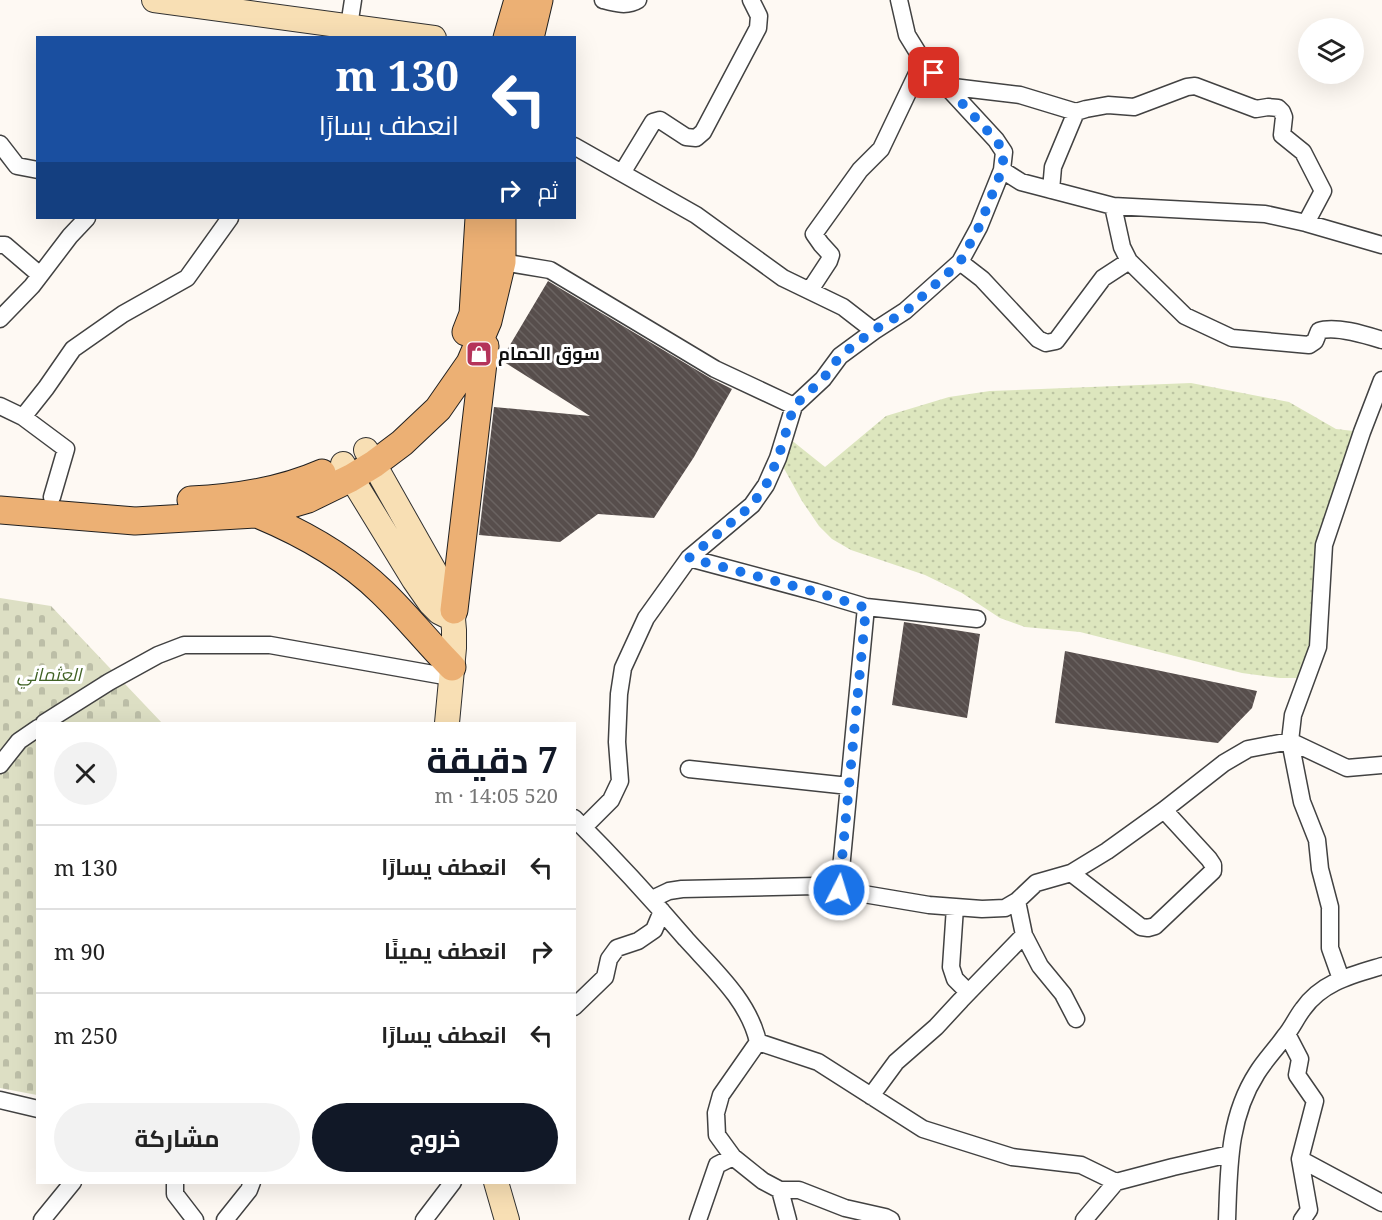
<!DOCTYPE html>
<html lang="ar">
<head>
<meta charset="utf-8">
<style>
  :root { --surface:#fff; --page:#f2f2f2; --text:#222; --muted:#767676; --line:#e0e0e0; --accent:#111827 }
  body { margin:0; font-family:"Noto Serif",Cairo,serif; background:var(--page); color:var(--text); direction:rtl; height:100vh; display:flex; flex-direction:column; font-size:22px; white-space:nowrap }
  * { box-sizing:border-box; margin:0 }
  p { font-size:20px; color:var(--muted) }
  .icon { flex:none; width:33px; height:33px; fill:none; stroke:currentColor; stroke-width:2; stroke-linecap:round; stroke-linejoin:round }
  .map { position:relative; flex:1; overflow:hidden; direction:ltr }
  .side { position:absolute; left:36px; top:722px; width:540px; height:462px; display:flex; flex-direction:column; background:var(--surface); border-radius:0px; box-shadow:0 6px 24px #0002; direction:rtl }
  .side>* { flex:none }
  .banner { position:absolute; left:36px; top:36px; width:540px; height:183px; border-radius:0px; box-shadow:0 6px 24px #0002; direction:rtl; background:#1a4fa0; color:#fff; overflow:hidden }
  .buttons { position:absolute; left:1298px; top:18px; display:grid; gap:12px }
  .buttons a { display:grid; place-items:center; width:66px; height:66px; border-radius:50%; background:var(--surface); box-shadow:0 6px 24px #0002; font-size:30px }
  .pin { position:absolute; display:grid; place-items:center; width:51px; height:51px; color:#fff; margin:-26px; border-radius:12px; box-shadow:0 3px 9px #0006 }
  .me { position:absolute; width:66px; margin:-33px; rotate:5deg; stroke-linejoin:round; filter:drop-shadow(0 0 4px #0008) }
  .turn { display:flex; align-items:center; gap:21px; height:126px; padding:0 18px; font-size:27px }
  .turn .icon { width:78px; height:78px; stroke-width:2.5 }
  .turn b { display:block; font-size:42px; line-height:51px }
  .then { display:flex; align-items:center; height:57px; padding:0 18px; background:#0003; gap:12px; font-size:22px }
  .round { display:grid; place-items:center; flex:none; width:63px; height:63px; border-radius:32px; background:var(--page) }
  .summary { display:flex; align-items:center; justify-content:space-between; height:102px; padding:0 18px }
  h1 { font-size:36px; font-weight:700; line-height:45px; color:var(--accent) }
  .cta { display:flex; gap:12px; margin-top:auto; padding:12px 18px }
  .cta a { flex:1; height:69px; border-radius:36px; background:var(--accent); color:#fff; font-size:24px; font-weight:700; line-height:69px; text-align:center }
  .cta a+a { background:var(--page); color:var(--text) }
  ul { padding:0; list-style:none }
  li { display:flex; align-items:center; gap:18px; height:84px; padding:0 18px; border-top:2px solid var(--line) }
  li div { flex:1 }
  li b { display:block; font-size:22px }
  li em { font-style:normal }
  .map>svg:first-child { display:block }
  .grass { fill:url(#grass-dots) }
  .cemetery { fill:url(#cemetery-stones) }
  .building { fill:url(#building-back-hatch) }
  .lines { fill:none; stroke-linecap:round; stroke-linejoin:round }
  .street-casing { stroke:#424242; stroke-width:19 }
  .secondary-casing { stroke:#313131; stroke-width:26 }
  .primary-casing { stroke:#202020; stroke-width:29 }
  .street { stroke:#fff; stroke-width:16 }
  .secondary { stroke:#f8dfb4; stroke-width:24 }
  .primary { stroke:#ecb074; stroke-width:27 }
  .route { stroke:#1a73e8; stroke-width:10; stroke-dasharray:0 18 }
  .labels { text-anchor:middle; stroke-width:6; stroke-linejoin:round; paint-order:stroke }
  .poi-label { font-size:18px; font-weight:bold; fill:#0f0f0f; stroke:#fff; text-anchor:start }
  .park-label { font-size:18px; font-style:italic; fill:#416225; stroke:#fff }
</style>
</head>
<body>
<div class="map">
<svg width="1382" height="1220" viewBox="0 0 1382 1220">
  <defs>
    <pattern id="grass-dots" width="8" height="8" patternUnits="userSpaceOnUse" patternTransform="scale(1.5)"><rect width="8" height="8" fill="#dde6be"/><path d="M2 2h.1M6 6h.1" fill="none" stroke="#bcc4a2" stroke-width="1.8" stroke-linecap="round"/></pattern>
    <pattern id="cemetery-stones" width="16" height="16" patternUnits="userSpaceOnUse" patternTransform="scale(1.5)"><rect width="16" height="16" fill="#dddfc4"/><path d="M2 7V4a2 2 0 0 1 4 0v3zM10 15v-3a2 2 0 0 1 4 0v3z" fill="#bcbea7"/></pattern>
    <pattern id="building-back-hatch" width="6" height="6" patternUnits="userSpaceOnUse" patternTransform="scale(1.5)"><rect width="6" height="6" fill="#574e4c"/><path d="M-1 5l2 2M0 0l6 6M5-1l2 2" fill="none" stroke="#6a6361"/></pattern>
  </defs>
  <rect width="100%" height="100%" fill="#fef9f3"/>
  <!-- grass -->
  <path class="grass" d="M1191,383L1289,402L1336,429L1362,432L1324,545L1309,678H1280L1242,673L1080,632L1025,627L1000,618L962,593L925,575L851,550L832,539L819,526L802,501L781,463L785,435L825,467L886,416L949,397L990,391Z"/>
  <!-- cemetery -->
  <path class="cemetery" d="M0,598L51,606L162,723H38L37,1095L0,1088Z"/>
  <!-- building -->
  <path class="building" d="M548,281L710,378L732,389L694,457L654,518L598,514L560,542L479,535L494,407L590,416L501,360Z
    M904,622L980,634L967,718L892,705Z
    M1065,651L1257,691L1252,708L1218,743L1055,723Z"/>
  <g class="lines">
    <!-- street casing -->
    <g class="street-casing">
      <path id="street" d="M603,0C614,3 627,7 638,0
        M349,26L353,0
        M945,86L1020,95L1076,112L1086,109L1108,105L1134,107L1187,87L1195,86L1256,109L1268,107L1278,108L1282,112L1284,117L1282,135L1303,152L1323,191L1306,223
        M0,144L17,166L38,170
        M574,146L696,215L783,278L843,307L874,331
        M1002,170L1021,182L1113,206L1265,214L1306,223L1382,245
        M622,173L653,122L660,120L686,137L696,138L703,132L758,28L759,16L751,0
        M1051,190L1053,167L1076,112
        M1113,206L1122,247L1129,261L1185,316L1232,338L1309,345L1315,341L1319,331C1335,325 1366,335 1382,340
        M0,245H5L40,275
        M502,262L550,270L715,369L794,406
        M960,262L982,279L1038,339L1046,343L1056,341L1103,278L1129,261
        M810,290L829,261L831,255L821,244L814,234L860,170L881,149L923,61
        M0,319L32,286L70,236L87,218
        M0,406L23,417L66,449L52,497
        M23,417L46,388L73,349L123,314L187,278L230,218
        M689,558L816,592L866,607L977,619
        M44,723L109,682L158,655L184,645H270L450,677
        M0,765L19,741L38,728
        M689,769L849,786
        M574,818C613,857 650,897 686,939C714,970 749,1001 758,1042L721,1095L716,1113L717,1135L733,1157L763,1181L780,1190H799L845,1208L885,1217L891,1220
        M584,827L611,800L620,781L617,742L619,694L623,668L646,618L689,558L752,505L766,485L778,458L794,406L823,379L840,356L874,331L905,311L960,262L979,227L1002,170L1004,152L996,140L923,61L907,35L899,0
        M1071,873L1141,927L1148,928L1155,926L1213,871V865L1209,859L1164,810
        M839,890L866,607
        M652,899L669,891L682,889L816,886L929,905L982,909L1005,908L1017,901L1036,883L1071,873L1107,851L1164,810L1224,763L1248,749L1290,741L1347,768L1382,765
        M1017,901L1024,935L1040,966L1063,994L1076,1019
        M955,907L951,967L955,979L968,992
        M1341,979L1330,948V907L1320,869L1317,840L1302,802L1290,741L1293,715L1318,647L1324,545L1362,432L1382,380
        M574,1007L605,977L609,959L617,948L638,941L654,930L662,911
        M1287,1034L1300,1059L1297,1075L1315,1101L1300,1159L1309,1210L1302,1220
        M758,1042L818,1062L923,1129L1012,1157L1081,1165L1116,1182L1173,1167L1230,1154
        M871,1096L896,1062L936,1027L961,1000L1024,935
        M0,1100L38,1109
        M1300,1159L1382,1203
        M175,1182V1194L195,1220
        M780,1190L788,1220
        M42,1220L73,1182
        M225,1220L249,1190L252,1182
        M424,1220L453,1182
        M698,1220L717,1165L733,1157
        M1084,1220L1116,1182
        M1227,1220C1229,1168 1228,1118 1257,1073C1265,1060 1276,1049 1285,1036C1292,1028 1296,1018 1303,1009C1322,982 1352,975 1382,966"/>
    </g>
    <!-- secondary casing -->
    <g class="secondary-casing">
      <path id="secondary" d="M154,0L434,38
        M366,450L444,588L454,610V614L453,619L454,630V648L447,723
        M343,464L414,580L430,603L439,612L453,619
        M496,1182L507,1220"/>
    </g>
    <!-- primary casing -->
    <g class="primary-casing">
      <path id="primary" d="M507,38L518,0
        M530,38L539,0
        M466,332L473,314L479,218
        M191,500C235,498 281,491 322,473
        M0,510L135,521L257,514L308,499L351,478L374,464L402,443L438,409L470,363L488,321L502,262V218
        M257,514C303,533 346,557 382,592C407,616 428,643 452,667
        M454,610L485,346"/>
    </g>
    <!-- street -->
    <use href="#street" class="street"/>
    <!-- secondary -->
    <use href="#secondary" class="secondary"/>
    <!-- primary -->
    <use href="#primary" class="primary"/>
  </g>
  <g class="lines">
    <!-- route -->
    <path class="route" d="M839,890L866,608L816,592L689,558L752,505L766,485L778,458L794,406L823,379L840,356L874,330L905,312L960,262L979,227L1002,170L1004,152L996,140L934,73"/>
  </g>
  <!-- icons -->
  <defs>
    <g id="shop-square" transform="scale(1.35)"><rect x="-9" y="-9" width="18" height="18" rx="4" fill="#b4335a" stroke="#fff"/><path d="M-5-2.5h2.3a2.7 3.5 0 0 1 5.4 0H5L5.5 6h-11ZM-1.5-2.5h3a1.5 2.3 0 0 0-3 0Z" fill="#fff"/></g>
  </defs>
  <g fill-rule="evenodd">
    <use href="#shop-square" x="479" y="354"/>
  </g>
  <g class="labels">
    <!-- poi labels -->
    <g class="poi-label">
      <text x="498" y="360">سوق الحمام</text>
    </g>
    <!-- park labels -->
    <g class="park-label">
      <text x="49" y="681">العثماني</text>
    </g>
  </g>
</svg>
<div class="buttons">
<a><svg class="icon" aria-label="layers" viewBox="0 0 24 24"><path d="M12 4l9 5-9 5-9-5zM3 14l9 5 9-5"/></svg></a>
</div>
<div class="pin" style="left:934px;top:73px;background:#d93025"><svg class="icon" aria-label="arrive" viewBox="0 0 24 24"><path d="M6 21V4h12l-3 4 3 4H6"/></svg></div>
<svg class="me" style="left:839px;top:890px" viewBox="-20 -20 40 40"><circle r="17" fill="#1a73e8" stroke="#fff" stroke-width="3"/><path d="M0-11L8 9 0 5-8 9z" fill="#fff"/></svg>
<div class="banner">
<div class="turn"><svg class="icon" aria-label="left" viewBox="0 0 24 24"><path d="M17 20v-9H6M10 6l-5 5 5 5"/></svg><div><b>130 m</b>انعطف يسارًا</div></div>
<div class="then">ثم<svg class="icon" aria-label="right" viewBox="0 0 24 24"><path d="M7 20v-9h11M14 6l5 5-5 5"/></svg></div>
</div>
<section class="side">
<div class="summary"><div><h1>7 دقيقة</h1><p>520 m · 14:05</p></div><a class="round"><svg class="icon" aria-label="close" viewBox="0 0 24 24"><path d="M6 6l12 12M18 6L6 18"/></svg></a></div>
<ul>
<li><svg class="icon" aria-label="left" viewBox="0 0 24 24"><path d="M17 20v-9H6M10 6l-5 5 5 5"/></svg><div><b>انعطف يسارًا</b></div><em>130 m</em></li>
<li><svg class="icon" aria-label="right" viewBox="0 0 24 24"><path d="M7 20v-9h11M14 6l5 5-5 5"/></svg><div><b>انعطف يمينًا</b></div><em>90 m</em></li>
<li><svg class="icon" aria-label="left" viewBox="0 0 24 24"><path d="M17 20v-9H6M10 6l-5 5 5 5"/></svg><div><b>انعطف يسارًا</b></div><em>250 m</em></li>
</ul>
<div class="cta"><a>خروج</a><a>مشاركة</a></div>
</section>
</div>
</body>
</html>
